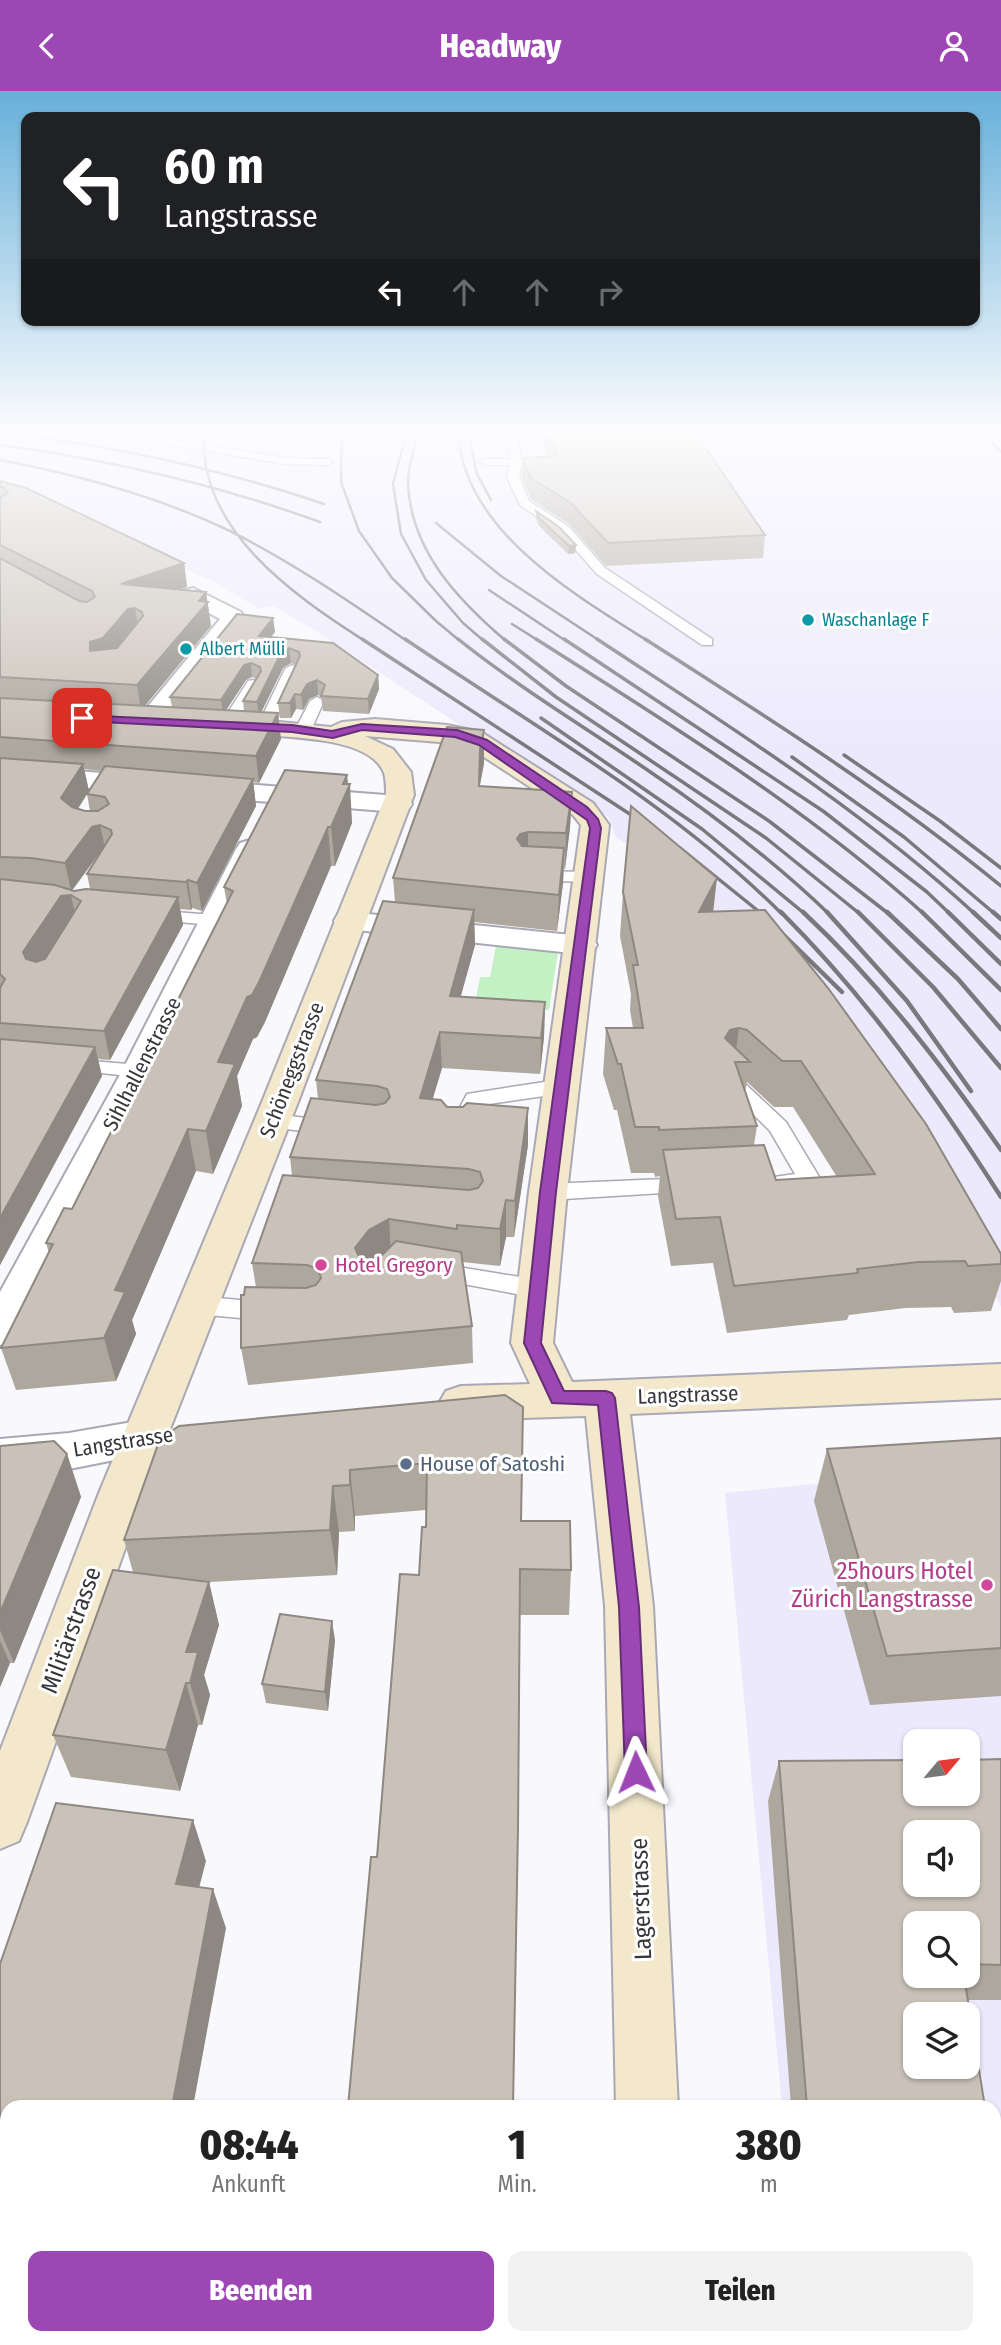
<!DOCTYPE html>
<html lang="de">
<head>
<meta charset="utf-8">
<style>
  :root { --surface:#fff; --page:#f2f2f2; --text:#222; --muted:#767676; --accent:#9d47b5 }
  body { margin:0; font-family:"Fira Sans Condensed",sans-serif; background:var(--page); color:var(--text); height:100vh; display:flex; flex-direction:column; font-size:26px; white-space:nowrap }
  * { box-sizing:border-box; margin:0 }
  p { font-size:23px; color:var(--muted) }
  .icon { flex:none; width:38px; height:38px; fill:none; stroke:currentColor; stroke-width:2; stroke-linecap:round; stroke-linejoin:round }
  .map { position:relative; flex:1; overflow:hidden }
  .sheet { position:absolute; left:0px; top:2009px; width:1001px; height:245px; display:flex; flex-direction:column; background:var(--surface); border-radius:21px 21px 0 0; box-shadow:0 2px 5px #0004 }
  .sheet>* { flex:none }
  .top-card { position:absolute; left:21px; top:21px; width:959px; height:214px; border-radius:14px; box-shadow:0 2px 5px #0004; background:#202124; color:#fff; overflow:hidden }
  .needle { width:46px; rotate:61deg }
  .controls { position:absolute; left:903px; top:1638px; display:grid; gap:14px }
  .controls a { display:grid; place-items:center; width:77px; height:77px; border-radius:14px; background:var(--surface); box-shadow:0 2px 5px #0004; font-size:35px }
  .pin { position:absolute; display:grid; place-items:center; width:60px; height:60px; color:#fff; margin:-30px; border-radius:14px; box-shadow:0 4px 10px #0006 }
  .me { position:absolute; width:77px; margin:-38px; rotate:358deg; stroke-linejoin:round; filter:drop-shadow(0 0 5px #0008) }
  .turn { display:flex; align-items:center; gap:24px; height:147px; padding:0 28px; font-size:32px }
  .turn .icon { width:91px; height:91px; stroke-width:2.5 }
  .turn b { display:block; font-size:49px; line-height:60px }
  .lanes { display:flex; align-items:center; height:66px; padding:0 28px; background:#0003; justify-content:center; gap:35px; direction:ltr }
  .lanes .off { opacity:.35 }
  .eta { display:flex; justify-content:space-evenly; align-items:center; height:119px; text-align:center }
  .eta b { font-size:42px; font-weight:800; line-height:49px }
  .cta { display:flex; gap:14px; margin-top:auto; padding:14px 28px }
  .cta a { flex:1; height:80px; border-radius:14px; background:var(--accent); color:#fff; font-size:28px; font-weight:800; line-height:80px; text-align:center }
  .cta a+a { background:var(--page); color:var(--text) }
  header { display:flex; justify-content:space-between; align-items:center; height:91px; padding:0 28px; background:var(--accent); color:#fff; font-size:32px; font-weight:800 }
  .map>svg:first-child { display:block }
  .built { fill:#ede9fd; fill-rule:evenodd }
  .green { fill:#c2f2c3 }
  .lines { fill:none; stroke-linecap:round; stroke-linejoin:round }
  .lane-casing { stroke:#aaa8b4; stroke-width:3 }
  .street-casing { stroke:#aaa8b4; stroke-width:4 }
  .secondary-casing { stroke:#aaa8b4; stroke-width:4 }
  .lane { fill:#fff; fill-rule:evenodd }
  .street { fill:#fff; fill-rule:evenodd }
  .secondary { fill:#f3e8cc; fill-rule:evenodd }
  .rail-far2 { stroke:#79787d; stroke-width:2.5 }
  .rail-far1 { stroke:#79787d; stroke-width:3.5 }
  .rail { stroke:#79787d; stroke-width:4.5 }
  .wall { fill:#aea79e; fill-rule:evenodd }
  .shaded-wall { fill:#8d8881 }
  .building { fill:#cac2b8; stroke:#8d8881; stroke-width:2; fill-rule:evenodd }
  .route { fill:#9d47b5; stroke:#662e76; stroke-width:2 }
  .culture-dot { fill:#0f9aa8; stroke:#fff; stroke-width:2.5 }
  .hotel-dot { fill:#d1479c; stroke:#fff; stroke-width:2.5 }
  .service-dot { fill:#5c6f8a; stroke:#fff; stroke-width:2.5 }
  .labels { text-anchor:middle; stroke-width:6; stroke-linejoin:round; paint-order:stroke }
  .far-culture-label { font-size:18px; fill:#0d838f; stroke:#fff; text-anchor:start }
  .street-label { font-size:21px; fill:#36353a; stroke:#fff }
  .hotel-label { font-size:21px; fill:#b23c85; stroke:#fff; text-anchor:start }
  .service-label { font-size:21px; fill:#4e5e75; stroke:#fff; text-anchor:start }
  .near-hotel-label { font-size:24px; fill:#b23c85; stroke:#fff; text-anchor:end }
  .near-street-label { font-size:24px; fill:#36353a; stroke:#fff }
</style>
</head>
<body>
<header><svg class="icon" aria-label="back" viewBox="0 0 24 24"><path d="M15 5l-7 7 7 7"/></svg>Headway<svg class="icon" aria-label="person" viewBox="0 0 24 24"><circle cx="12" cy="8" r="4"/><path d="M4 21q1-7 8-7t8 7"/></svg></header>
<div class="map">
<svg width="1001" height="2254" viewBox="0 0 1001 2254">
  <rect width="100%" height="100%" fill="#f9f8fd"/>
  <!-- built -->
  <path class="built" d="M0,340H1001V1216L953,1123L718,849L633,757L616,746L608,726L484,644L471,641L313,538L273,515L259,518L217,492L141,459L0,410Z
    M1001,1358V2254H800V2247H994V2016H782L725,1402L832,1391ZM915,1650H968V1703H915ZM915,1741H968V1794H915ZM915,1832H968V1885H915ZM915,1923H968V1976H915Z"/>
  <!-- green -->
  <path class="green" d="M496,855L558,861L549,919L475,913L480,886H490Z"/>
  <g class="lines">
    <!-- lane casing -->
    <g class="lane-casing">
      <path id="lane" d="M90,340H117L285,367L327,368L333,371L327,374L285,373Z
        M506,340H516L522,371L519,386L529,410L569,436L605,477L712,548V554H702L597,483L561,442L520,414L507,386L510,374H486L480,371L486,368H510Z
        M292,574L299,578L273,636L265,641L260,639L257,636L285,578Z
        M253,589L260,593L236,634L233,637H223L220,634L248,590Z
        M317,606L324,610L311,639L303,644L298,642L295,639L310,610Z
        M533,780L589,781L598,786L589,791L527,789L524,785L527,781Z
        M150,819L213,824L222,829L213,834L144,828L141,824Z
        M69,968L139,974L146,975L149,980L146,985L139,986L62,978L59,974L62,970Z
        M732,985L739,987L786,1031L821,1089L818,1094L782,1099L774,1096L771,1091L774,1086L795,1083L770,1040L722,992L725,987Z
        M544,991L568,997L571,1002L568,1007L561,1009L544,1005L482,1014L467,1044H451L448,1039L467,1003Z
        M272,1023L332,1030L340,1032L343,1037L340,1042L332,1044L264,1035L261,1030L264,1025Z
        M688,1087L696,1090L699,1095L696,1100L548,1109L540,1106L537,1101L540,1096L548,1093Z
        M434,1172L538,1189L546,1192L550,1198L546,1204L538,1207L426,1186L422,1180L426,1174Z
        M197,1205L271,1212L280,1215L283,1221L280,1227L271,1230L197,1223L188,1220L185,1214L188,1208Z"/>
    </g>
    <!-- street casing -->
    <g class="street-casing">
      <path id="street" d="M193,497L241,521L244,526L158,635L149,638L140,635L136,630L140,625L220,528L185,509L182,504L185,499Z
        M0,674L398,705L408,707L412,713L408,719L398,721L0,690Z
        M250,749L260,752L264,758L156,980L15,1250L0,1254V1201L122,980L236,758L240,752Z
        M349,821L581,845L592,847L597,854L592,861L581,863L338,837L334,830L338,823Z
        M144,1329L160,1334L166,1347L160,1360L69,1378L0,1384V1348L69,1342Z"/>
    </g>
    <!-- secondary casing -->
    <g class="secondary-casing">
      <path id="secondary" d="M229,626L331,636L342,631L375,628L447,634L481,641L593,712L609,734L567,1101L553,1252L572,1291L1001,1273V1307L630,1323L653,1515L678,2016H616L605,1515L586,1325L461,1329L446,1324L439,1312L446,1300L461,1295L530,1293L511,1252L529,1101L581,734L573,724L464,653L365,645L393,658L411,681L414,704L298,1011L145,1402L27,1731L19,1750L0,1758V1660L99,1402L262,1011L386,704C386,698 386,688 384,682C367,638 257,649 220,639L216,634L220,629Z
        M621,2247H689V2254H621Z"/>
    </g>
    <!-- lane -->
    <use href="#lane" class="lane"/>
    <!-- street -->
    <use href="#street" class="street"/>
    <!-- secondary -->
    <use href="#secondary" class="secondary"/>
    <!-- rail-far2 -->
    <path class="rail-far2" d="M204,340C197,438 292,503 365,550
      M342,340L341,391L359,440L392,487L436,530L460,550
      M407,340L393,393L401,443L426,489L463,532L484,550
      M419,340C415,356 407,377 408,393C411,460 458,509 506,550
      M458,340C462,438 573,503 648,550
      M469,340L476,381L491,409
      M982,340L1001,361
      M0,342C111,354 218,377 324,413
      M0,354C110,369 216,393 320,431
      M0,369C79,384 157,405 230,440C292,471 350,511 407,550
      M436,432L501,485L600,550
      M489,499L566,550
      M512,533L539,550"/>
    <!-- rail-far1 -->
    <path class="rail-far1" d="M362,548L645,733
      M405,548C533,635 672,713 782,823
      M458,548C518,596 583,635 646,678C711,722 773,769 829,823
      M482,548L556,606L766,747L860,823
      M504,548L566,595L769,730L889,823
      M536,548C670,633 806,717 924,823
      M564,548L823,720L927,801L950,823
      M597,548C727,634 860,717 975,823
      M645,548C767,626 889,703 1001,795
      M541,627L702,738L805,823
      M844,664L940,730L1001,777
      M792,666L904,746L995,823
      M680,757L762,823"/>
    <!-- rail -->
    <path class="rail" d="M760,821L842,901
      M781,821C867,907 936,1004 1001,1106
      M803,821C879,892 942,974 1001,1059
      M827,821L907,910L971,1000
      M858,821L933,896L1001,977
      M887,821L958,888L1001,938
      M922,821L1001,899
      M948,821L1001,873
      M973,821L1001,847
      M993,821L1001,828"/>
  </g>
  <!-- wall -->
  <path class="wall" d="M140,340H274L269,345L236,342L231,346L182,342L167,345Z
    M536,340H694L765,444L763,467L606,475L570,434L531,408L522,387L523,367L548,365Z
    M0,390L184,472L187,496L179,499L206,501L211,535L145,615L172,616L170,606L273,527L275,541L271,546L378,584L379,598L369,623L323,620L321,606L318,604L309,608L303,619L296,618L291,627H280L278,612L296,574L291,572L283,577L261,621L281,648L259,692L253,691L256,715L202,820L192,817L191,819L180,818L183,834L110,969L98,968L102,985L0,1174ZM252,586L256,588L243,610L244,620L226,619L246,589ZM84,678L102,680L89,700ZM87,703L90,720H85L78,718ZM99,763L87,783L90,798L74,800H72Z
    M536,420L576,454L575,462L568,463L539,435L536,428Z
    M484,672L480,695L572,701L570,736L565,778H564L563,792L557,840L474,831L475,854L460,906L545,911L544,946L540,983L442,977L432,1008L447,1016L528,1017V1054L514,1146H506L500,1175L462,1171L472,1235L473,1272L248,1294L241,1257L244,1204L256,1196L252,1172L292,1085L290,1066L318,1008L316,989L395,811L393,787Z
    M347,684L352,732L335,775H331L265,931L257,946L253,948L237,985L242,1015L213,1083L196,1080L132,1229L136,1243L116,1290L16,1299L1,1257L49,1162L46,1152L72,1118L227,813L224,796Z
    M623,801L713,820L1001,1163V1190L991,1220L954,1222L951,1216L905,1217L849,1224L847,1229L727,1242L713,1172L671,1175L658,1105L660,1085L655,1086L654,1082H631L617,1019H614L603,983L606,937H633L630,919L631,903L620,845ZM747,991L774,1016H793L837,1086L776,1089L754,1054L757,1035L745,1001Z
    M505,1304L521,1430L571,1479L569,1524H520L377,1766L426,1436V1419L355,1425V1440L339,1441L337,1484L209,1491L219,1534L204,1584L210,1604L202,1634H198L180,1700L71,1686L53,1644L133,1481L124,1449Z
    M1001,1347V1605L870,1614L814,1410L827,1358Z
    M0,1355L67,1363L81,1406L14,1572H10L0,1596Z
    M335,1549L328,1620L266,1612L262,1593Z
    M1001,1668V1909H968L985,2016H791L768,1710L779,1670ZM968,1832V1885H915Z
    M808,2247H994L1001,2254H808Z"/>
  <!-- shaded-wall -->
  <path class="shaded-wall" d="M166,340H182V342L167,345Z
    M230,340H236V342L231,346Z
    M576,454L575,462L568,463L569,455Z
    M184,472L187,496L125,517L121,493Z
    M206,501L211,535L141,619L137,594L199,510Z
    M135,517L139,542L108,572L90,560V551L128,518Z
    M273,527L275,541L260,559L259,545Z
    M289,557L291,572L283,577L259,626L257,611L281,562Z
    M251,572L252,586L246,589L223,624L221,609L244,574Z
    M378,584L379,598L369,623L368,608Z
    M317,589L318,604L309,608L303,619L301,604L307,593Z
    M295,603L296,618L291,627L290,612Z
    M278,622L281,648L259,692L256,665Z
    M484,639V672L480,692L479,730L480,658Z
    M83,673L89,700L67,734L61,707Z
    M347,684L348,697L350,693L352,732L335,775L331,736L343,693Z
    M253,688L256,715L202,820L197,792Z
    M572,701L570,736L565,778L566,742Z
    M100,734L106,761L98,764L71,800L65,772L92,736Z
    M328,736L331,775L265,931L257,946L253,948L237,985L242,1015L213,1083L206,1040L218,971L247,906Z
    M528,741V776L517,748L520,743Z
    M564,757L563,792L557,840L559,804Z
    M717,787L712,831L699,821Z
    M188,789L192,817L191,819L186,791Z
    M71,804L77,832L31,890L23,861L61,805Z
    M178,806L183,834L110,969L104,940Z
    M474,819L475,854L451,941L450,905Z
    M545,911L544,946L540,983L541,947Z
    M739,937L733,982L725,947L730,939Z
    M440,941L442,977L422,1044L420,1007Z
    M95,956L102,985L0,1174V1127Z
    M528,1017V1054L514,1146L515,1110Z
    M188,1038L196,1080L132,1229L136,1243L116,1290L104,1247L115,1199Z
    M506,1109V1146L500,1175V1138Z
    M389,1128L391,1165L359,1194L355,1157L369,1139Z
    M67,1363L81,1406L14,1572L0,1539V1522Z
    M350,1379L355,1425V1440L350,1394Z
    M333,1395L339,1441L337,1484L330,1439Z
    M209,1491L219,1534L204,1584L210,1604L202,1634L190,1592L186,1561Z
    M332,1530L335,1549L328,1620L325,1601Z
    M0,1550L10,1572L0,1596Z
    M186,1592L198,1634L180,1700L166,1659Z
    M193,1729L206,1770L190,1832L176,1793Z
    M213,1798L226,1837L193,2016H172Z
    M127,2247H151L150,2254H126Z"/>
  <!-- building -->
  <path class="building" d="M546,340H694L765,444L608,452L571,412L531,387L523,367L558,365Z
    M0,390L26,397L184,472L121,493L206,501L199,510L208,511L137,594L0,586V467L79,510L87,511L95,506L92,500L0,454V407L8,402L3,396H0ZM135,517L142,521L143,525L117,557L90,560V551L103,547L128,518Z
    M536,420L559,436L576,454L569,455L539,427Z
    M237,523L273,527L259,545L333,552L378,584L368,608L321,605L325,594L317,589L307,593L301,604L295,603L290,612H278L300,565L299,561L289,557L281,562L257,611L243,610L261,580L260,576L251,572L244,574L221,609L170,606Z
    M0,607L278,622L256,665L0,646Z
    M447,636L484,639L480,658L479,695L572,701L566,742L528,741L520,743L517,748L522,755L564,757L559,804L393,787Z
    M0,667L83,673L61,707L72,716L85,720H98L109,713L105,706L87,703L105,675L253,688L197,792L188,789L186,791L87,783L112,743L111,739L100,734L92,736L65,772L31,767L0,766Z
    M285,679L347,684L343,693H350L331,736H328L260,889L252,904L247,906L218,971L235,973L206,1040L188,1038L115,1199L125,1201L104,1247L1,1257L53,1153L46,1152L64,1117L72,1118L233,800L224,796Z
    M631,715L717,787L699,821L765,819L828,897L926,1033L1001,1163V1173L968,1175L965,1170L918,1171L857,1178L858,1182L734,1195L720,1126L676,1128L663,1059L764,1054L776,1089L875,1083L801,970H782L747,939L739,937L730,939L725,947L750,971H735L757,1035L659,1039V1036H635L621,973H618L606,937H643L633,874H638L623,801Z
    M0,788L55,794L74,800L86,798L178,806L104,940L0,932V897L5,888L0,883ZM71,804L81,810L45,868L36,871L26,868L23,861L61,805Z
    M383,810L474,819L450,905L545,911L541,947L440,941L420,1007L441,1009L447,1016H463L467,1012L528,1017L515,1110L506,1109L500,1138L457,1134V1138L389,1128L369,1139L355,1157L359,1166L367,1168L382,1164L396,1150L461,1161L472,1235L241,1257V1204H244L245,1196L306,1197L316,1194L321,1187L318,1178L307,1174L252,1172L283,1084L469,1099L478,1097L483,1090L480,1081L469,1078L290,1066L311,1007L376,1014L385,1012L390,1006L387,998L377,995L316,989Z
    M0,948L95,956L0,1127Z
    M505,1304L523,1316L521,1430H570L571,1479L520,1478L518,1737L513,2016H348L371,1766H377L400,1483L419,1484L422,1436H426L427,1372L350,1379V1394L333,1395L330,1439L124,1449L160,1348L179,1335Z
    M1001,1347V1557L887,1565L827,1358Z
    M54,1350L67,1363L0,1522V1355Z
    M113,1479L209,1491L186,1561H198L190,1592H186L166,1659L53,1644Z
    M280,1523L332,1530L325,1601L262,1593Z
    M1001,1668V1874L968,1873V1832H915V1885H964L985,2016H807L779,1670L915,1669V1703H968V1669ZM915,1741H968V1794H915ZM915,1923H968V1976H915Z
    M56,1712L193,1729L176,1793L213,1798L172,2016H7V2247H127L126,2254H0V1873Z
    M994,2076L1001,2121V2254H826L825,2247H994Z
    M314,2247H505L504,2254H313Z"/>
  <!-- sky -->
  <linearGradient id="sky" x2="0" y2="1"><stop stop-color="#67b0da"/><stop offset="0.52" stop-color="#fcfcfe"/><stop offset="1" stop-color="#fcfcfe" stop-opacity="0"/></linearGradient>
  <rect width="1001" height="656" fill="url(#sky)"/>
  <!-- route -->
  <path class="route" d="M78,624L292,634L332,640L362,633L457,639L487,649L587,716L598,728L601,737L556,1101L541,1252L564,1300H606L612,1302L615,1307L639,1516L647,1681L644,1689L636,1692L629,1689L625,1681L619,1516L598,1314L552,1312L524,1252L540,1101L590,737L587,729L479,654L455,646L362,639L333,647L292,641L82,630L76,627Z"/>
  <!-- markers -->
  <g class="culture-dot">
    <circle cx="808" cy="529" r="7"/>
    <circle cx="186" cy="558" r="7"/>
  </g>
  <g class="hotel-dot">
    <circle cx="321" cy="1174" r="7"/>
    <circle cx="987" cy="1494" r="7"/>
  </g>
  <circle class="service-dot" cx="406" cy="1373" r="7"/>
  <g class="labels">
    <!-- far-culture labels -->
    <g class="far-culture-label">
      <text x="822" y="535">Waschanlage F</text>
      <text x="200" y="564">Albert Mülli</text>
    </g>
    <!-- street labels -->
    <g class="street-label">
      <text transform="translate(142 973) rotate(-63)" y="7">Sihlhallenstrasse</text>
      <text transform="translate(292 979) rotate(-69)" y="7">Schöneggstrasse</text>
      <text transform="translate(688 1304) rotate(-2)" y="7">Langstrasse</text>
      <text transform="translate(123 1351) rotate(-9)" y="7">Langstrasse</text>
    </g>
    <!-- hotel labels -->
    <g class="hotel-label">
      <text x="335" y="1181">Hotel Gregory</text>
    </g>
    <!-- service labels -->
    <g class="service-label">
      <text x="420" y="1380">House of Satoshi</text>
    </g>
    <!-- near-hotel labels -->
    <g class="near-hotel-label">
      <text x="973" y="1488">25hours Hotel<tspan x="973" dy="28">Zürich Langstrasse</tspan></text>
    </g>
    <!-- near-street labels -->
    <g class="near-street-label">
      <text transform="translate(71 1539) rotate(-70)" y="8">Militärstrasse</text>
      <text transform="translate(641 1808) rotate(-92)" y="8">Lagerstrasse</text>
    </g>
  </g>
</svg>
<div class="controls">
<a><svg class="needle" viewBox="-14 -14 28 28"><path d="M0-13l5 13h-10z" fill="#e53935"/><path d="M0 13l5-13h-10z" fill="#767676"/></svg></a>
<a><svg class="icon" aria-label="sound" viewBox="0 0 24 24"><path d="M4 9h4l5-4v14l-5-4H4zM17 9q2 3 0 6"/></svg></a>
<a><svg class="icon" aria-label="search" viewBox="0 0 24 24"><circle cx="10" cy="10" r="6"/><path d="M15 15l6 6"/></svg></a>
<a><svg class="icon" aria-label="layers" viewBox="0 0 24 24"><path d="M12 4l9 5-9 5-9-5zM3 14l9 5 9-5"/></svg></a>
</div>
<div class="pin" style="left:82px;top:627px;background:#d93025"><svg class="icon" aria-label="arrive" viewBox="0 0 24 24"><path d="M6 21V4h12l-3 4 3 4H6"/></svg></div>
<svg class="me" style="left:636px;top:1681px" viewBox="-20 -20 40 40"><path d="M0-17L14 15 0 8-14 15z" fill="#9d47b5" stroke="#fff" stroke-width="4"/></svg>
<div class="top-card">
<div class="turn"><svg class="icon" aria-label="left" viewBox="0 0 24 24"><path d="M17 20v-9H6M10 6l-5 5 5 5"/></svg><div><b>60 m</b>Langstrasse</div></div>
<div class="lanes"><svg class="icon" aria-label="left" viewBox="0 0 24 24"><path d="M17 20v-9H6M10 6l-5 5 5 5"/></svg><svg class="icon off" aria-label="ahead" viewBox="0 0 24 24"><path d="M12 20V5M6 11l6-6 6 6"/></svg><svg class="icon off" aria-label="ahead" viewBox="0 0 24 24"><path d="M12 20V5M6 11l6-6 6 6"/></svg><svg class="icon off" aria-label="right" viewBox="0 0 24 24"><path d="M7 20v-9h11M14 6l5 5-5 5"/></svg></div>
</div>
<section class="sheet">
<div class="eta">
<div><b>08:44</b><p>Ankunft</p></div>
<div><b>1</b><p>Min.</p></div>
<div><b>380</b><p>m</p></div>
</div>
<div class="cta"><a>Beenden</a><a>Teilen</a></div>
</section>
</div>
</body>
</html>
